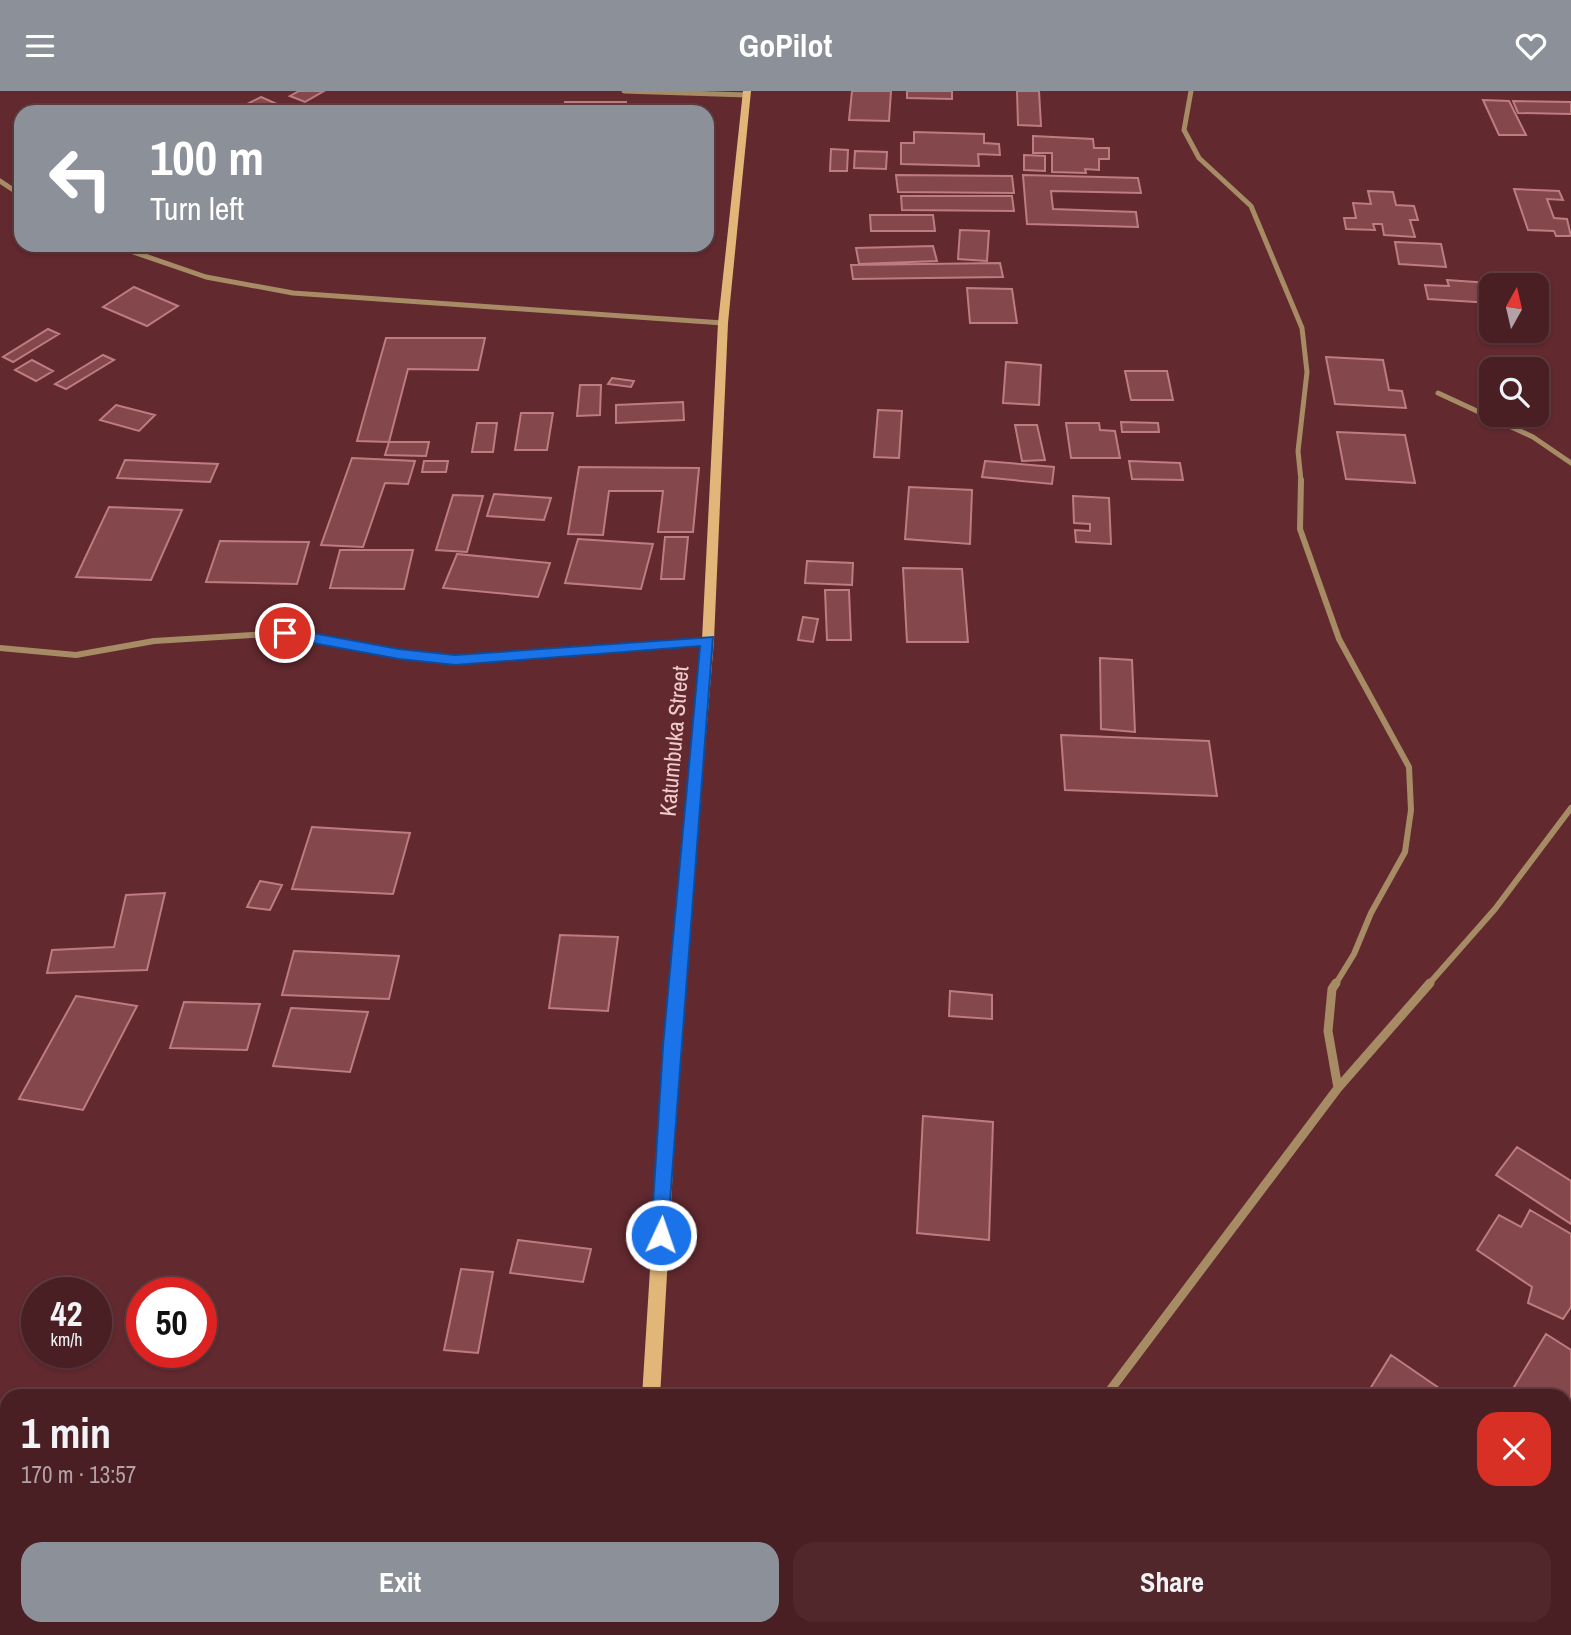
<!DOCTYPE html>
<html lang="en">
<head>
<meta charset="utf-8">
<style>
  :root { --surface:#4a1f23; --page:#51272b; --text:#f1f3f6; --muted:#b2a2a6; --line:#613d41; --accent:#8c9099 }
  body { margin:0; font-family:"Archivo Narrow",sans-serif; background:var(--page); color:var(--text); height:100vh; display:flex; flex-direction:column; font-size:26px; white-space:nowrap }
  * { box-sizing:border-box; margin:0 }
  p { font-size:23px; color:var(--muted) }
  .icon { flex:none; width:38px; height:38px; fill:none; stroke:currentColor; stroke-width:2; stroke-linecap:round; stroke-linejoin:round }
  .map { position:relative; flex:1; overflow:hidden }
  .side { position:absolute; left:0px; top:1298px; width:1572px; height:247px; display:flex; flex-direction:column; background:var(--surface); border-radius:21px 21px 0 0; box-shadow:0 2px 5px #0004,0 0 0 2px var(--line) }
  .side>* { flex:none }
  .hud { position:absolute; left:14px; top:14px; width:700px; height:147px; border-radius:21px; box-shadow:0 2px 5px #0004,0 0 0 2px var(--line); background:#8c9099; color:#fff; overflow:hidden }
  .needle { width:46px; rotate:8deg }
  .buttons { position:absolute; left:1479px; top:182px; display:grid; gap:14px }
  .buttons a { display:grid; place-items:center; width:70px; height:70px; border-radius:14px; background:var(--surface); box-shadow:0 2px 5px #0004,0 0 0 2px var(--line); font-size:35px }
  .speed { position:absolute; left:21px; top:1186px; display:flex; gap:14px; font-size:35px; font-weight:700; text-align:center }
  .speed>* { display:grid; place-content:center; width:91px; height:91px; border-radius:50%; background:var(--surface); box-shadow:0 2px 5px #0004,0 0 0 2px var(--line); line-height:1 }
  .speed small { font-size:18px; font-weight:400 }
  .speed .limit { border:10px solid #d22; background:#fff; color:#111 }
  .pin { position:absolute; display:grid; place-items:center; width:60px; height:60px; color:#fff; margin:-30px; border:4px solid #fff; border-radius:50%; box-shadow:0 2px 7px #0007 }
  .me { position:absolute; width:77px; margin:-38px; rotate:3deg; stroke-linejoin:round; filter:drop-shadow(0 0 5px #0008) }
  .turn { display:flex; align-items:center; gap:24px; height:147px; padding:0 21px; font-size:32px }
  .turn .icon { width:91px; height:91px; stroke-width:2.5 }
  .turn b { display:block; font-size:49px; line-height:60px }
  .round { display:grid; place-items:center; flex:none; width:74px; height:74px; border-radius:21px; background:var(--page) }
  .overview { display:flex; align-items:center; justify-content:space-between; height:119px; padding:0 21px }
  h1 { font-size:42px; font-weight:700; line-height:52px }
  .action { display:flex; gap:14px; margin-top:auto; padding:14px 21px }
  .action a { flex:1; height:80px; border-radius:21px; background:var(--accent); color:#fff; font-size:28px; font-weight:700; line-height:80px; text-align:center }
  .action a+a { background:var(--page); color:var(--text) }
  header { display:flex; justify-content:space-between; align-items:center; height:91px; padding:0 21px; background:var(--accent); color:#fff; font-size:32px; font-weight:700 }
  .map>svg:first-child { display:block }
  .building { fill:#84474c; stroke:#be7c80; stroke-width:2 }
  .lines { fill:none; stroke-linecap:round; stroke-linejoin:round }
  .street-far2 { stroke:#a68b65; stroke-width:5 }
  .street-far1 { stroke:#a68b65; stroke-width:6 }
  .street { stroke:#a68b65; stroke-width:9 }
  .secondary { fill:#e1b678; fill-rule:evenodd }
  .route { fill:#1a73e8; stroke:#114b97; stroke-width:2 }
  .labels { text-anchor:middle; stroke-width:5; stroke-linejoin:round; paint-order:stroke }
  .street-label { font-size:23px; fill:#f0cbcc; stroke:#62292f }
</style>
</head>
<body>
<header><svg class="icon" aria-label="menu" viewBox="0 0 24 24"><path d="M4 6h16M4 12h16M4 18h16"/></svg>GoPilot<svg class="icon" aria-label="heart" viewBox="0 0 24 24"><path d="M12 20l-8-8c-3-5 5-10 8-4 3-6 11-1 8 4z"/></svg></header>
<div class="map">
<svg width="1571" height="1544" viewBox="0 0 1571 1544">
  <rect width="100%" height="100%" fill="#62292f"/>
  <!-- building -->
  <path class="building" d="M299,0H324L305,11L290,5Z
    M852,0H891L889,30L849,29Z
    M907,0H952V8L907,7Z
    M1017,0H1039L1041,35L1018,34Z
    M261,6L286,17L278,21H256L243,15Z
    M1483,9L1509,10L1526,44H1499Z
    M1513,10L1571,11V23L1518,22Z
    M565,11H626L625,21H563Z
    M914,41L984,43V52L999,53L1000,64L978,63L979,75L901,73V52H914Z
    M1033,45L1093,48L1094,57H1109V68H1099V79L1085,78L1086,82L1052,81V62H1033Z
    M831,58L848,59L847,80H830Z
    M855,60L887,61L886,78L854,77Z
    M1024,64L1045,65V80L1024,79Z
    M896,84L1012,85L1014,102L898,101Z
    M1023,84L1138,87L1141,102L1051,100L1053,118L1136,121L1138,136L1027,133Z
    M1514,98L1559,100L1563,109L1547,108L1554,127L1567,128L1571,145H1556L1554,140L1528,139Z
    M1368,100L1393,101L1396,114L1414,115L1418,129H1410L1415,146L1384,144L1382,133H1373L1375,139L1346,138L1344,127H1356L1353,112L1371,113Z
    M901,105H1012L1014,120L902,119Z
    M870,124H933L935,140H871Z
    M960,139L989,140L987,170L958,168Z
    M1395,151L1441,153L1446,176L1399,173Z
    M933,155L937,170L859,173L856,157Z
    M1000,172L1003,186L853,188L851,174Z
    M1447,189L1490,192L1491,212L1428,208L1425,194L1449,195Z
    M134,196L178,215L147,235L103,216Z
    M967,197L1012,198L1017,232H970Z
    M48,238L59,243L13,271L3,266Z
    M1498,240H1529L1534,248L1503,249Z
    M386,247H485L478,279L408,278L389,351L357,350Z
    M103,264L114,269L66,298L55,293Z
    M1326,266L1383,269L1389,299L1402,300L1406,317L1335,313Z
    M32,269L53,280L36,290L15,279Z
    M1006,271L1041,274L1039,314L1003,312Z
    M1125,280H1167L1173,309H1131Z
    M612,287L634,290L631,296L608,293Z
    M580,294H601L600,324L577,325Z
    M683,311L684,329L616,332V314Z
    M116,314L155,324L139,340L100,329Z
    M878,319L902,320L899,367L874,366Z
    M521,322H553L547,359H515Z
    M1121,331L1158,332L1159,341H1122Z
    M477,332H497L493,361H472Z
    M1066,332H1099L1100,339L1115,340L1120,367H1071Z
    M1015,334H1037L1045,369L1022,370Z
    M1337,341L1405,344L1415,392L1346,388Z
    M389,351H429L426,365L385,364Z
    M352,367L415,370L408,393L385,392L363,456L321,454Z
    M125,369L218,373L210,391L117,387Z
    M424,370H448L446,381H422Z
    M985,370L1054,376L1052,393L982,386Z
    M1129,370L1180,372L1183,389L1132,388Z
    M579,376L699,377L693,441H658L663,400H609L603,444L568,443Z
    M909,396L972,399L970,453L905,448Z
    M494,403L551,407L544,429L487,425Z
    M453,404L483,405L467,461L436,459Z
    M1073,405L1109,407L1111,453L1076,451L1075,439L1090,440V433L1074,432Z
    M109,416L182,419L151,489L76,486Z
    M665,446H688L684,488H661Z
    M578,448L653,453L641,498L565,492Z
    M220,450L309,451L297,493L206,491Z
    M340,459H413L404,498L330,497Z
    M457,463L550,472L538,506L443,497Z
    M807,470L853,472L852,494L805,492Z
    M903,477L962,478L968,551H907Z
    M825,499H849L851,549H827Z
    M803,526L818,528L813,551L798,549Z
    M1100,567L1132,569L1135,641L1101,638Z
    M1061,644L1209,650L1217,705L1065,699Z
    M312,736L410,742L393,803L292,798Z
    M260,790L282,794L270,819L247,816Z
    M165,802L147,879L47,882L52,859L114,856L126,804Z
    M560,844L618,846L608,920L549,917Z
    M294,860L399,865L389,908L282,904Z
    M950,900L992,904V928L949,925Z
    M76,905L137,915L83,1019L19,1008Z
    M184,911L260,913L247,959L170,957Z
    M291,917L368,921L350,981L273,975Z
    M923,1025L993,1031L989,1149L917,1142Z
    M1517,1056L1571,1090V1133L1496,1084Z
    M1530,1119L1571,1143V1216L1563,1228L1528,1212L1532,1196L1477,1159L1499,1124L1521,1136Z
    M518,1149L591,1158L583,1191L510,1182Z
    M461,1178L493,1181L478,1262L444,1259Z
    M1546,1243L1571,1259V1369L1564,1365V1306H1508Z
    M1391,1264L1452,1306H1365Z
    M1564,1381L1571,1385V1425L1564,1437Z
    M312,1538H389L388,1544H311Z"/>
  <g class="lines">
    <!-- street-far2 -->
    <path class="street-far2" d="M624,0L747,4
      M1191,0L1184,39L1199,67L1251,115L1302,237L1307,281L1298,360L1301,390
      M0,90L21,104
      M113,154L206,186L293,202L723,232
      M1438,302L1533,346L1571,372"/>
    <!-- street-far1 -->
    <path class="street-far1" d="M1301,389L1300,438L1339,548L1409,676L1411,719L1405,761L1371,822L1354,863L1335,894
      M0,557L76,564L154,550L285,542L399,563L455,569L708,549
      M1428,894L1495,818L1571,717"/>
    <!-- street -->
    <path class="street" d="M1336,892L1332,898L1328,940L1338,997
      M1105,1306L1338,997L1430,892
      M1404,1538L1412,1544
      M909,1544L914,1538"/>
    <!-- secondary -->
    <path class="secondary" d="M743,0H751L728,232L714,549L680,955L660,1306H642L664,955L702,549L718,232Z
      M627,1538H647V1544H627Z"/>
  </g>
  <!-- route -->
  <path class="route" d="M285,537L399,558L455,564L713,546L667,1150L661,1152L654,1150L651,1144L663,955L700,555L455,574L399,568L280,546L277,542Z"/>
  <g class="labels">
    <!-- street labels -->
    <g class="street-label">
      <text transform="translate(674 650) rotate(-85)" y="8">Katumbuka Street</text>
    </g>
  </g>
</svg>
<div class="buttons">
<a><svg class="needle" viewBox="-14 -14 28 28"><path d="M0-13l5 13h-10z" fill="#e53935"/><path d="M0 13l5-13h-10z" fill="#b2a2a6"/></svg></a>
<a><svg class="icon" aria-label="search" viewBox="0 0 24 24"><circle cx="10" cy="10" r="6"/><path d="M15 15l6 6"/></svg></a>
</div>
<div class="speed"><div>42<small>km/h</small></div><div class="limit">50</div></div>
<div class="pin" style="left:285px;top:542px;background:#d93025"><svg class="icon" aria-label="arrive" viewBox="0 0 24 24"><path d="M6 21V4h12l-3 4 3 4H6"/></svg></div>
<svg class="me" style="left:661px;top:1144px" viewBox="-20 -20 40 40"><circle r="17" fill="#1a73e8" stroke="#fff" stroke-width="3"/><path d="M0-11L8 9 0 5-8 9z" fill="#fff"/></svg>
<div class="hud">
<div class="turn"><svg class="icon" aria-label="left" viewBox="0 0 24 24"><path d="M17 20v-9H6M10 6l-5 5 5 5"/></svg><div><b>100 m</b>Turn left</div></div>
</div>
<section class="side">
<div class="overview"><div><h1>1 min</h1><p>170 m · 13:57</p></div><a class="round" style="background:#d93025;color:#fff"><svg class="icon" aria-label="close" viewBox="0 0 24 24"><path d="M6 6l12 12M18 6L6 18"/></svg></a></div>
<div class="action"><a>Exit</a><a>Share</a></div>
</section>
</div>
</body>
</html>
